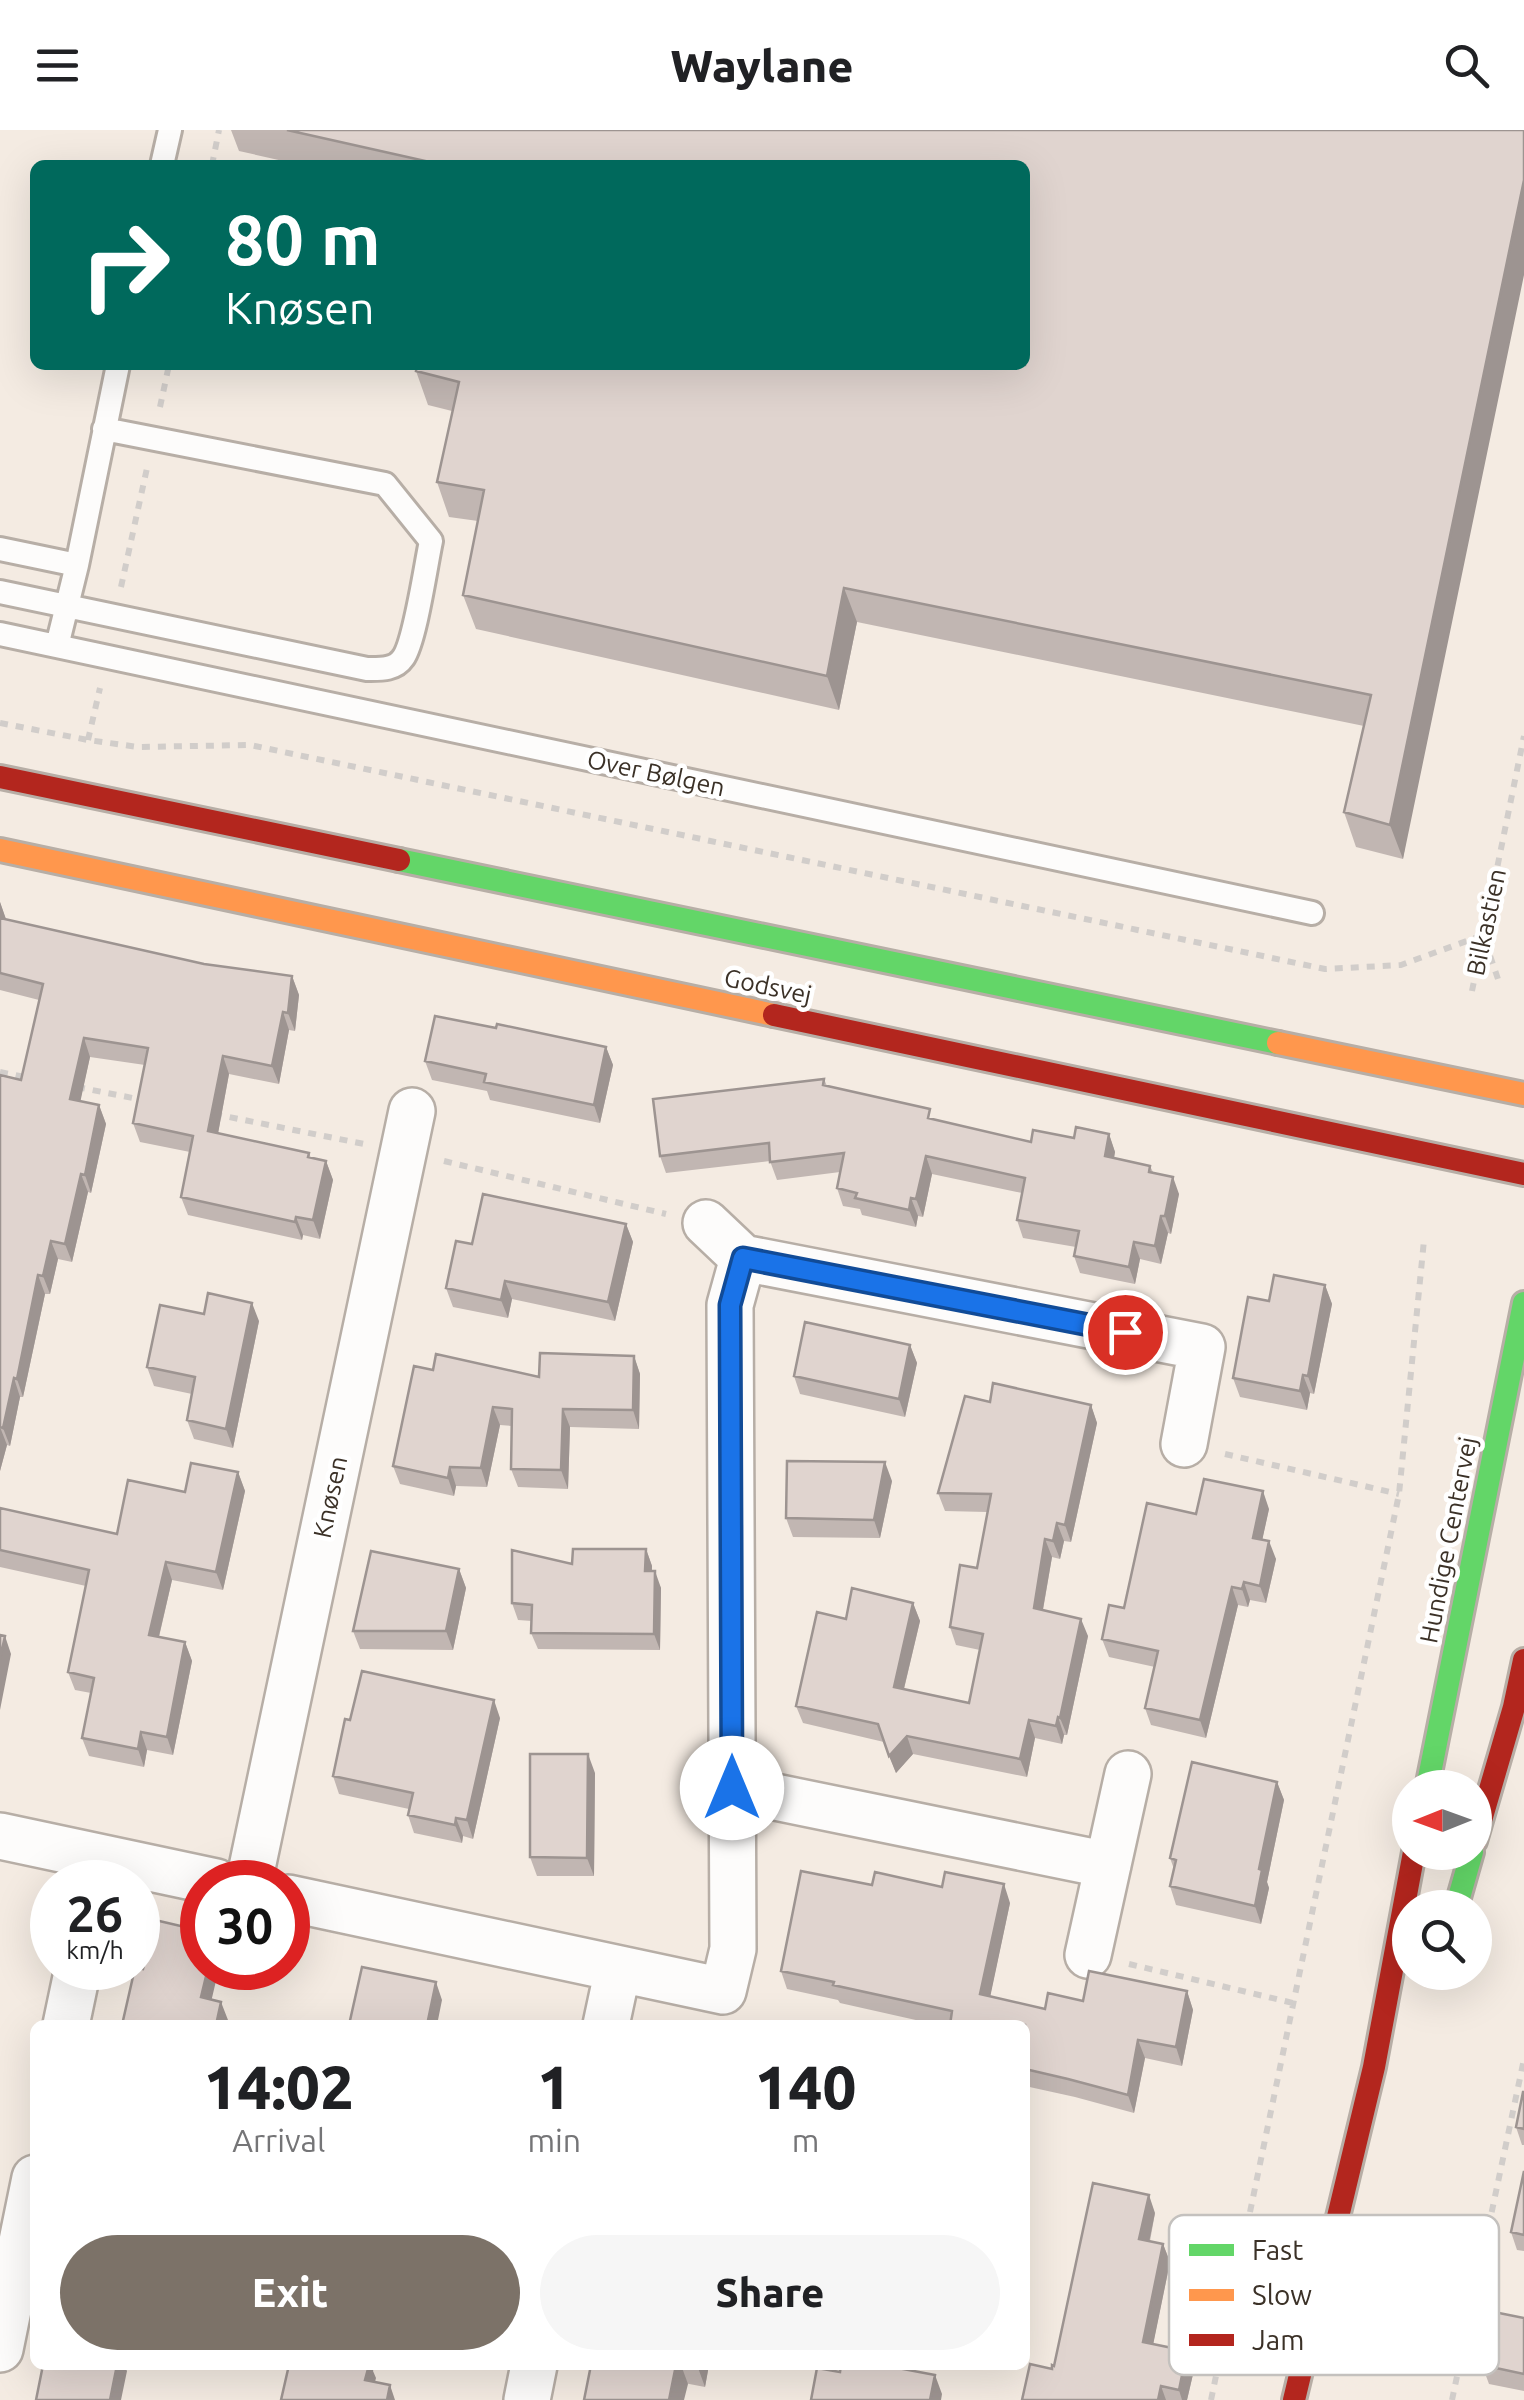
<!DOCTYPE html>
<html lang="en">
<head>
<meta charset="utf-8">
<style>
  :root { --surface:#fff; --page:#f6f6f6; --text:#202124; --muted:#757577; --accent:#7c7268 }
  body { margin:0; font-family:Ubuntu,sans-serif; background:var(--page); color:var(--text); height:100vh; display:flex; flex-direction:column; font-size:38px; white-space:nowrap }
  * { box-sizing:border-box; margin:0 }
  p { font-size:32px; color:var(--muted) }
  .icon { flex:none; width:55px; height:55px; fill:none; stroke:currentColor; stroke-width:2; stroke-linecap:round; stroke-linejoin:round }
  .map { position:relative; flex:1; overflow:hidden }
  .sheet { position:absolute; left:30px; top:1890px; width:1000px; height:350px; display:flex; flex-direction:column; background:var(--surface); border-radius:15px; box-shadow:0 10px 40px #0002 }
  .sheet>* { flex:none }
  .hud { position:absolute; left:30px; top:30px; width:1000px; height:210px; border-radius:15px; box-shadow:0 10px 40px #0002; background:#00695c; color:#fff; overflow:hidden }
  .needle { width:65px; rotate:269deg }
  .buttons { position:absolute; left:1392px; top:1640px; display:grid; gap:20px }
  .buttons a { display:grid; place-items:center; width:100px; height:100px; border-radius:50%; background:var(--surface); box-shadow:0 10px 40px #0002; font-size:50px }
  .speed { position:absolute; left:30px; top:1730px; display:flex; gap:20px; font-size:50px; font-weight:700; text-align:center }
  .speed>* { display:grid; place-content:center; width:130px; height:130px; border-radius:50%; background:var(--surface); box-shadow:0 10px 40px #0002; line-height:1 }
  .speed small { font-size:25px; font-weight:400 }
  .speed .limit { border:15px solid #d22; background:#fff; color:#111 }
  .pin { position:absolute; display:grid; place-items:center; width:85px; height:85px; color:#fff; margin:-42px; border:5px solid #fff; border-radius:50%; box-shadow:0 2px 10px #0007 }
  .me { position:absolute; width:110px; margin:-55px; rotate:0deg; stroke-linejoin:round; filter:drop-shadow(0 0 8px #0008) }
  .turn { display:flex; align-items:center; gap:35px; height:210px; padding:0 30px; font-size:45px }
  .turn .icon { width:130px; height:130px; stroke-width:2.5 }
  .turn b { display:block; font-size:70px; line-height:85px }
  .eta { display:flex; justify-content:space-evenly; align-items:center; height:170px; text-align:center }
  .eta b { font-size:60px; font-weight:800; line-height:70px }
  .action { display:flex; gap:20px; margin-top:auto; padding:20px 30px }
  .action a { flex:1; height:115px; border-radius:60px; background:var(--accent); color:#fff; font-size:40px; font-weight:800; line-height:115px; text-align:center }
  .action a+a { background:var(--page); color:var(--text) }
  header { display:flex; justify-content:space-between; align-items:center; height:130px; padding:0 30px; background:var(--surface); font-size:45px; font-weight:800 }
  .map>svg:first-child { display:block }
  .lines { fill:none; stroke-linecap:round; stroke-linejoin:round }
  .lane-casing { stroke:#b7aea6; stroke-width:28 }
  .street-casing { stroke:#b7aea6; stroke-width:50 }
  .fast-casing { stroke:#b7aea6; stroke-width:28 }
  .slow-casing { stroke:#b7aea6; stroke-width:28 }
  .jam-casing { stroke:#b7aea6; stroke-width:28 }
  .path { stroke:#d1cdca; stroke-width:6; stroke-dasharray:8 8; stroke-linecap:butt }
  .lane { stroke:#fdfcfb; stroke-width:22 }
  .street { stroke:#fdfcfb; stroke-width:45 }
  .fast { stroke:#63d668; stroke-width:22 }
  .slow { stroke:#ff974d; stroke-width:22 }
  .jam { stroke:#b3261e; stroke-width:22 }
  .wall { fill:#c1b6b2 }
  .shaded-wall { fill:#9d9491 }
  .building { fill:#e0d4cf; stroke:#9d9491; stroke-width:2.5 }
  .route-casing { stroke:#114b97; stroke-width:25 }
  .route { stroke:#1a73e8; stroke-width:18 }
  .labels { text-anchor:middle; stroke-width:9; stroke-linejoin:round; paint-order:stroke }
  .street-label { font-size:25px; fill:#3b3127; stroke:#fff }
  .key { fill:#fff; stroke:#c4c1be; stroke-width:2.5 }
  .key-label { font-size:28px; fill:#3b3127 }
</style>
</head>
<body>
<header><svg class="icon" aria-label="menu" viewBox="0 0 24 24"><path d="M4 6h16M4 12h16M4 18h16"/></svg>Waylane<svg class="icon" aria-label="search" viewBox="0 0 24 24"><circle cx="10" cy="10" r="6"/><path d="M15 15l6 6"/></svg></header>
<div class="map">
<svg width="1524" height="2270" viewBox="0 0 1524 2270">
  <rect width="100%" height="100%" fill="#f4ebe2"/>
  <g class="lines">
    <!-- lane casing -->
    <g class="lane-casing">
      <path id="lane" d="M162,35L170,0
        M0,419L77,435
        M0,462L367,539C380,539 395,540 403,528C415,512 426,434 431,411L385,354L104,299
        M0,504L1312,783
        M57,516L77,435L118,235"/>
    </g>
    <!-- street casing -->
    <g class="street-casing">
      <path id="street" d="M706,1093L743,1128
        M731,1658L1108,1735
        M0,1706L216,1752
        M249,1752L412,981
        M288,1768L723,1861L733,1819L730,1175L743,1128L1202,1217L1184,1314
        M1088,1825L1128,1644
        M66,1895L78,1838
        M606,1895L618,1839
        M0,2219L35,2048
        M527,2270L534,2235"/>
    </g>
    <!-- fast casing -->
    <g class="fast-casing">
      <path id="fast" d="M399,730L1278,913
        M1427,1658L1524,1173
        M1456,1778L1472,1722"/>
    </g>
    <!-- slow casing -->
    <g class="slow-casing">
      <path id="slow" d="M0,720L774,885
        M1278,913L1524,964"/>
    </g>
    <!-- jam casing -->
    <g class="jam-casing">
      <path id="jam" d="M0,647L399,730
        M774,885L1524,1044
        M1475,1711L1514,1577L1524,1530
        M1294,2270L1374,1937L1414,1722"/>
    </g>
    <!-- path -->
    <path class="path" d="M212,35L219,0
      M160,277L169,235
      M121,457L147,338
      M0,593L88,610L138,617L250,615L1325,839L1401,835L1483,805L1500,855
      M88,610L100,558
      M1472,861L1524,606
      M0,942L30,948
      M77,957L143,970
      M214,984L364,1014
      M444,1031L666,1084
      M1225,1324L1399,1364
      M1129,1834L1293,1873
      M1211,2270L1399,1364L1424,1110
      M1452,2270L1524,1929"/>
    <!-- lane -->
    <use href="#lane" class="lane"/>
    <!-- street -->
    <use href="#street" class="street"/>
    <!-- fast -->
    <use href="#fast" class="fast"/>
    <!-- slow -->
    <use href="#slow" class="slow"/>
    <!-- jam -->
    <use href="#jam" class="jam"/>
  </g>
  <!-- wall -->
  <path class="wall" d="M231,0H1524L1403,729L1356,717L1344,682L1364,596L857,492L839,580L476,499L463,465L478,391L449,387L437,352L452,281L428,275L416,241L1025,35H301L239,21Z
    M0,772L6,790L204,834L292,846L299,865L295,901L289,900L279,954L229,944L218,1003L309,1023L311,1028L326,1031L333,1050L320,1109L303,1105L302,1110L188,1085L181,1067L190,1022L140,1012L133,993L145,935L90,927L80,971L99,975L106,994L91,1063L88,1062L72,1132L58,1129L50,1164H45L23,1267H20L10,1316L7,1315L0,1341V945L21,950L39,870L0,860Z
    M496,898L606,917L613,935L600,993L490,970L487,961L432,950L425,931Z
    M824,949L827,956L934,990L1031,1012L1109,1004L1115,1022L1114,1028L1150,1036L1153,1042L1179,1064L1171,1104L1168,1103L1161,1134L1140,1129L1135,1154L1080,1143L1074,1126L1076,1117L1023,1108L1017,1090L1022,1063L932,1044L923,1087L918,1086L916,1097L862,1085L860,1079L843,1076L837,1058L840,1042L777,1050L770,1031L666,1043L660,1026Z
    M626,1094L633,1112L615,1191L512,1169L508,1188L453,1177L446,1158L472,1114Z
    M1325,1155L1332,1174L1314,1264L1310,1263L1307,1280L1240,1267L1233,1248L1269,1171Z
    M259,1191L233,1318L194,1309L187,1290L192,1264L154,1256L147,1237Z
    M910,1215L917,1233L905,1287L800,1264L794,1246Z
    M634,1226L640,1244L639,1299L570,1297L568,1359L518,1357L511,1339L512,1296L500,1295L487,1357L456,1356L454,1366L400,1354L393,1336L433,1240L539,1247Z
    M990,1272L1091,1275L1097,1293L1071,1412L1064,1411L1060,1429L1052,1427L1043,1480L1088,1506L1067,1605H1064L1062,1614L1035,1608L1027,1647L913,1624L896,1643L884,1612L803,1593L796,1576L846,1489L913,1473L920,1491L904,1559L969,1573L980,1520L956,1515L950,1497L977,1438L987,1382L945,1381L938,1363Z
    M238,1342L245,1361L223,1460L172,1450L159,1507L185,1512L192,1531L173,1625L147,1620L144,1637L89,1626L82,1608L91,1563L75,1560L68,1542L86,1456L0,1437V1378L117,1404L185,1362Z
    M892,1351L880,1408L793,1407L786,1388Z
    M1269,1379L1262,1410L1276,1429L1266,1473L1250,1470L1248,1477L1238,1475L1206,1608L1151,1595L1145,1578L1155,1537L1109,1527L1102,1509L1196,1384Z
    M646,1419L652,1436V1441L661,1458L660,1520L538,1519L531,1503L532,1491L518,1490L512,1473L572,1434Z
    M459,1439L466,1458L453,1520L360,1519L353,1501Z
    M500,1588L473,1709L463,1706L462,1713L414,1703L408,1685L409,1679L339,1664L333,1646L350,1590Z
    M595,1643L594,1746H537L530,1727Z
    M1277,1652L1284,1670L1267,1752L1269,1758L1261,1794L1176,1775L1170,1756L1174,1739L1170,1728Z
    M872,1755L1010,1773L990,1866L1045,1879L1083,1871L1187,1861L1193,1880L1182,1936L1145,1928L1134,1983L1075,1967L1025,1956V1895H938L840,1873L838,1870L787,1859L781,1841Z
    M1524,1962V2015H1522L1516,1997Z
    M1524,2041V2121L1517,2120L1511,2102Z
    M1155,2083L1150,2111L1163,2114L1170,2132L1153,2214L1187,2221L1194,2240L1187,2270H1022L1054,2236Z
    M1524,2188V2261L1489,2254L1482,2235Z
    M591,2235H709L705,2257Z"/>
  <!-- shaded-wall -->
  <path class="shaded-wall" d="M1524,50V145L1403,729L1390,695Z
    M844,458L857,492L839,580L827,546Z
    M0,772L6,789L2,805L0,799Z
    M292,846L299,865L295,901L288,883Z
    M283,882L289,900L279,954L272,936Z
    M84,908L90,927L77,987L70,969Z
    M606,917L613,935L600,993L594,975Z
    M223,926L229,944L215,1020L208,1001Z
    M99,975L106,994L91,1063L85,1045Z
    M1109,1004L1115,1022L1111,1044L1105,1026Z
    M926,1026L932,1044L923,1087L916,1069Z
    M326,1031L333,1050L320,1109L313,1090Z
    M81,1044L88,1062L72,1132L65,1114Z
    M1173,1047L1179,1064L1171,1104L1165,1086Z
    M911,1068L918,1086L916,1097L909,1080Z
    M1161,1086L1168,1103L1161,1134L1155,1116Z
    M296,1087L303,1105L302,1110L295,1092Z
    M626,1094L633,1112L615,1191L608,1172Z
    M51,1111L58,1129L50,1164L43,1146Z
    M1134,1112L1140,1129L1135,1154L1129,1137Z
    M38,1145L45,1164L23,1267L17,1249Z
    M505,1151L512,1169L508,1188L501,1170Z
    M1325,1155L1332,1174L1314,1264L1308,1246Z
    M252,1173L259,1191L233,1318L226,1299Z
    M910,1215L917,1233L905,1287L899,1269Z
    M634,1226L640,1244L639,1299L633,1280Z
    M1303,1245L1310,1263L1307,1280L1300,1261Z
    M14,1248L20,1267L10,1316L3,1298Z
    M1091,1275L1097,1293L1071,1412L1065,1395Z
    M493,1277L500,1295L487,1357L481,1338Z
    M563,1279L570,1297L568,1359L561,1340Z
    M0,1297L7,1315L0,1341Z
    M885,1332L892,1351L880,1408L874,1390Z
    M450,1337L456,1356L454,1366L448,1348Z
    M238,1342L245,1361L223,1460L216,1442Z
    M1263,1361L1269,1379L1259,1425L1253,1408Z
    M1057,1393L1064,1411L1060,1429L1053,1411Z
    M1045,1409L1052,1427L1040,1496L1034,1478Z
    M1269,1411L1276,1429L1266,1473L1260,1456Z
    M646,1419L652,1436L651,1458L645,1441Z
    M166,1432L172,1450L155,1523L149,1505Z
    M459,1439L466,1458L453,1520L446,1501Z
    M655,1441L661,1458L660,1520L654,1504Z
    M1244,1452L1250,1470L1248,1477L1242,1459Z
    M1232,1457L1238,1475L1206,1608L1200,1590Z
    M913,1473L920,1491L900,1575L894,1557Z
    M1081,1489L1088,1506L1067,1605L1060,1588Z
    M5,1506L11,1524L0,1580V1529Z
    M185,1512L192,1531L173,1625L167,1607Z
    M494,1570L500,1588L473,1709L467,1690Z
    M1058,1587L1064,1605L1062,1614L1056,1596Z
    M1029,1590L1035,1608L1027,1647L1020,1629Z
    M141,1602L147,1620L144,1637L138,1619Z
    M907,1606L913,1624L896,1643L889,1626Z
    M588,1624L595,1643L594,1746L587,1728Z
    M1277,1652L1284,1670L1267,1752L1269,1758L1261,1794L1255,1776L1259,1739Z
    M456,1688L463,1706L462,1713L455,1695Z
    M1004,1754L1010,1773L987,1882L980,1864Z
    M208,1838H219L208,1885L201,1867Z
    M436,1852L442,1870L437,1895H427Z
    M1187,1861L1193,1880L1182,1936L1176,1917Z
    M221,1872L228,1890L227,1895H216Z
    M1138,1910L1145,1928L1134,1983L1128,1965Z
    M1149,2065L1155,2083L1146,2127L1139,2109Z
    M1163,2114L1170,2132L1150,2230L1143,2212Z
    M1187,2221L1194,2240L1187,2270H1182L1179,2260Z
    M117,2235H124L127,2241L121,2270H110Z
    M368,2235H375L373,2241L376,2248L371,2267L365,2250Z
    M676,2235H681L688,2254L684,2270H669Z
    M697,2235H709L705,2257Z
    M935,2245L942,2264L941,2270H930Z
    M390,2255L395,2270H387Z
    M1161,2256L1166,2270H1158Z"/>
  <!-- building -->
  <path class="building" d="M287,0H1524V50L1390,695L1344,682L1371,565L844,458L827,546L463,465L484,360L437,352L459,252L416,241L417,235H1025V35H443Z
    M0,788L204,834L292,846L288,883L283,882L272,936L223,926L208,1001L309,1023L308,1027L326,1031L313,1090L296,1087L295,1092L181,1067L193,1006L133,993L148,918L84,908L70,969L99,975L85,1045L81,1044L65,1114L51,1111L43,1146L38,1145L17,1249L14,1248L3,1298L0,1297V945L21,950L43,854L0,843Z
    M435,886L496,898L497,894L606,917L594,975L484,952L486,944L425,931Z
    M824,949L823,955L930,979L928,988L1031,1012L1033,1000L1074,1008L1076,997L1109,1004L1105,1026L1150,1036L1149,1042L1173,1047L1165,1086H1161L1155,1116L1134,1112L1129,1137L1074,1126L1079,1101L1017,1090L1025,1048L926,1026L916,1069L911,1068L909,1080L855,1068L857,1063L837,1058L844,1023L770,1032L769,1013L660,1026L653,969Z
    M483,1064L626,1094L608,1172L505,1151L501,1170L446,1158L456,1111L472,1114Z
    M1274,1145L1325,1155L1308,1246L1303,1245L1300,1261L1233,1248L1248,1167L1269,1171Z
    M208,1163L252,1173L226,1299L187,1290L195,1247L147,1237L160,1175L204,1184Z
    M805,1192L910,1215L899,1269L794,1246Z
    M540,1223L634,1226L633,1280L563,1279L561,1340L511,1339L512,1279L493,1277L481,1338L450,1337L448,1348L393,1336L414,1236L433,1240L436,1224L539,1247Z
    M993,1253L1091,1275L1065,1395L1057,1393L1053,1411L1045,1409L1034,1478L1081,1489L1060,1588L1058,1587L1056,1596L1029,1590L1020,1629L907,1606L889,1626L878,1594L796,1576L817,1482L846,1489L852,1458L913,1473L894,1557L969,1573L983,1504L950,1497L960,1435L977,1438L991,1364L938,1363L965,1266L990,1272Z
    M787,1331L885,1332L874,1390L786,1388Z
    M191,1333L238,1342L216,1442L166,1432L149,1505L185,1512L167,1607L141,1602L138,1619L82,1608L94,1548L68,1542L89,1440L0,1420V1378L117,1404L128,1350L185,1362Z
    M1204,1349L1263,1361L1253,1408L1269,1411L1260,1456L1244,1452L1242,1459L1232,1457L1200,1590L1145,1578L1158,1521L1102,1509L1109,1475L1124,1478L1147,1373L1196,1384Z
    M573,1419H646L645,1441H655L654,1504L531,1503L532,1475L512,1473V1420L572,1434Z
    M371,1421L459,1439L446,1501H353Z
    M0,1505L5,1506L0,1529Z
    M362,1541L494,1570L467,1690L456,1688L455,1695L408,1685L413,1663L333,1646L345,1589L350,1590Z
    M530,1624H588L587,1728L530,1727Z
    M1192,1632L1277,1652L1259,1739L1262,1740L1255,1776L1170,1756L1176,1730L1170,1728Z
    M801,1741L872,1755L875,1742L942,1757L945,1742L1004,1754L980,1864L1045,1879L1048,1863L1083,1871L1089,1841L1187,1861L1176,1917L1138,1910L1128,1965L1068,1949L1025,1939V1895H950L952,1881L833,1855L834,1852L781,1841Z
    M155,1790L202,1801V1838H208L201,1867L221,1872L216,1895H122L135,1838L143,1839Z
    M362,1837L436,1852L427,1895H349Z
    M1523,1962H1524V1999L1516,1997Z
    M1524,2041V2105L1511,2102Z
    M1093,2053L1149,2065L1139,2109L1163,2114L1143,2212L1187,2221L1179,2260L1161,2256L1158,2270H1022L1030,2234L1052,2239V2235L1054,2236Z
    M1494,2182L1524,2188V2244L1482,2235Z
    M43,2235H117L110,2270H36Z
    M289,2235H369L365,2250L390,2255L387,2270H281Z
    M591,2235H676L669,2270H584Z
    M841,2235H882L935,2245L930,2270H811L817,2238L840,2242Z"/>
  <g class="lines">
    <!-- route casing -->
    <g class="route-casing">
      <path id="route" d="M732,1658L730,1175L743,1128L1125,1202"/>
    </g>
    <!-- route -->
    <use href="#route" class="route"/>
  </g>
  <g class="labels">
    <!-- street labels -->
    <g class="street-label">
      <text transform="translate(656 643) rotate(12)" y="9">Over Bølgen</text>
      <text transform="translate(1486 792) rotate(-78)" y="9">Bilkastien</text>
      <text transform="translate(768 856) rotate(12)" y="9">Godsvej</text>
      <text transform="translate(330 1367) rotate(-78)" y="9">Knøsen</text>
      <text transform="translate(1448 1410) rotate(-79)" y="9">Hundige Centervej</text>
    </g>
  </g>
  <!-- legend -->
  <rect x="1169" y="2085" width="330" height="160" rx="15" class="key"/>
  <rect x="1189" y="2114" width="45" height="12" fill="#63d668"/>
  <rect x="1189" y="2159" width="45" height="12" fill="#ff974d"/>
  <rect x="1189" y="2204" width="45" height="12" fill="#b3261e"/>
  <g class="key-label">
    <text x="1252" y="2130">Fast</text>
    <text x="1252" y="2175">Slow</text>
    <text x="1252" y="2220">Jam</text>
  </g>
</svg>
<div class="buttons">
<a><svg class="needle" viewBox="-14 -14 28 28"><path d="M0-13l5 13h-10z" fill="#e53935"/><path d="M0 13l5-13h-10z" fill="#757577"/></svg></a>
<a><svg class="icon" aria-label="search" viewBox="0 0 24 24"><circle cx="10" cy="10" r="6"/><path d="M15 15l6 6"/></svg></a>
</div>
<div class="speed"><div>26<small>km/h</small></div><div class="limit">30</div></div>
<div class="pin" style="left:1125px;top:1202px;background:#d93025"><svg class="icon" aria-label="arrive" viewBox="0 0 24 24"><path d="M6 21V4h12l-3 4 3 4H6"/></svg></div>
<svg class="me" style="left:732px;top:1658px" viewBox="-20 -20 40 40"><circle r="19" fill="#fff"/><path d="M0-13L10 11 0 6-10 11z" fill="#1a73e8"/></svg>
<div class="hud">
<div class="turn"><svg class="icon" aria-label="right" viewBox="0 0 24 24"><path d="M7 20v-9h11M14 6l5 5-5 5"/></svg><div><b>80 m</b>Knøsen</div></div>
</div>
<section class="sheet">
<div class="eta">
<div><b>14:02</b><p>Arrival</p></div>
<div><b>1</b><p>min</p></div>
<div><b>140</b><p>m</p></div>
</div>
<div class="action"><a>Exit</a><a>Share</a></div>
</section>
</div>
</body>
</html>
